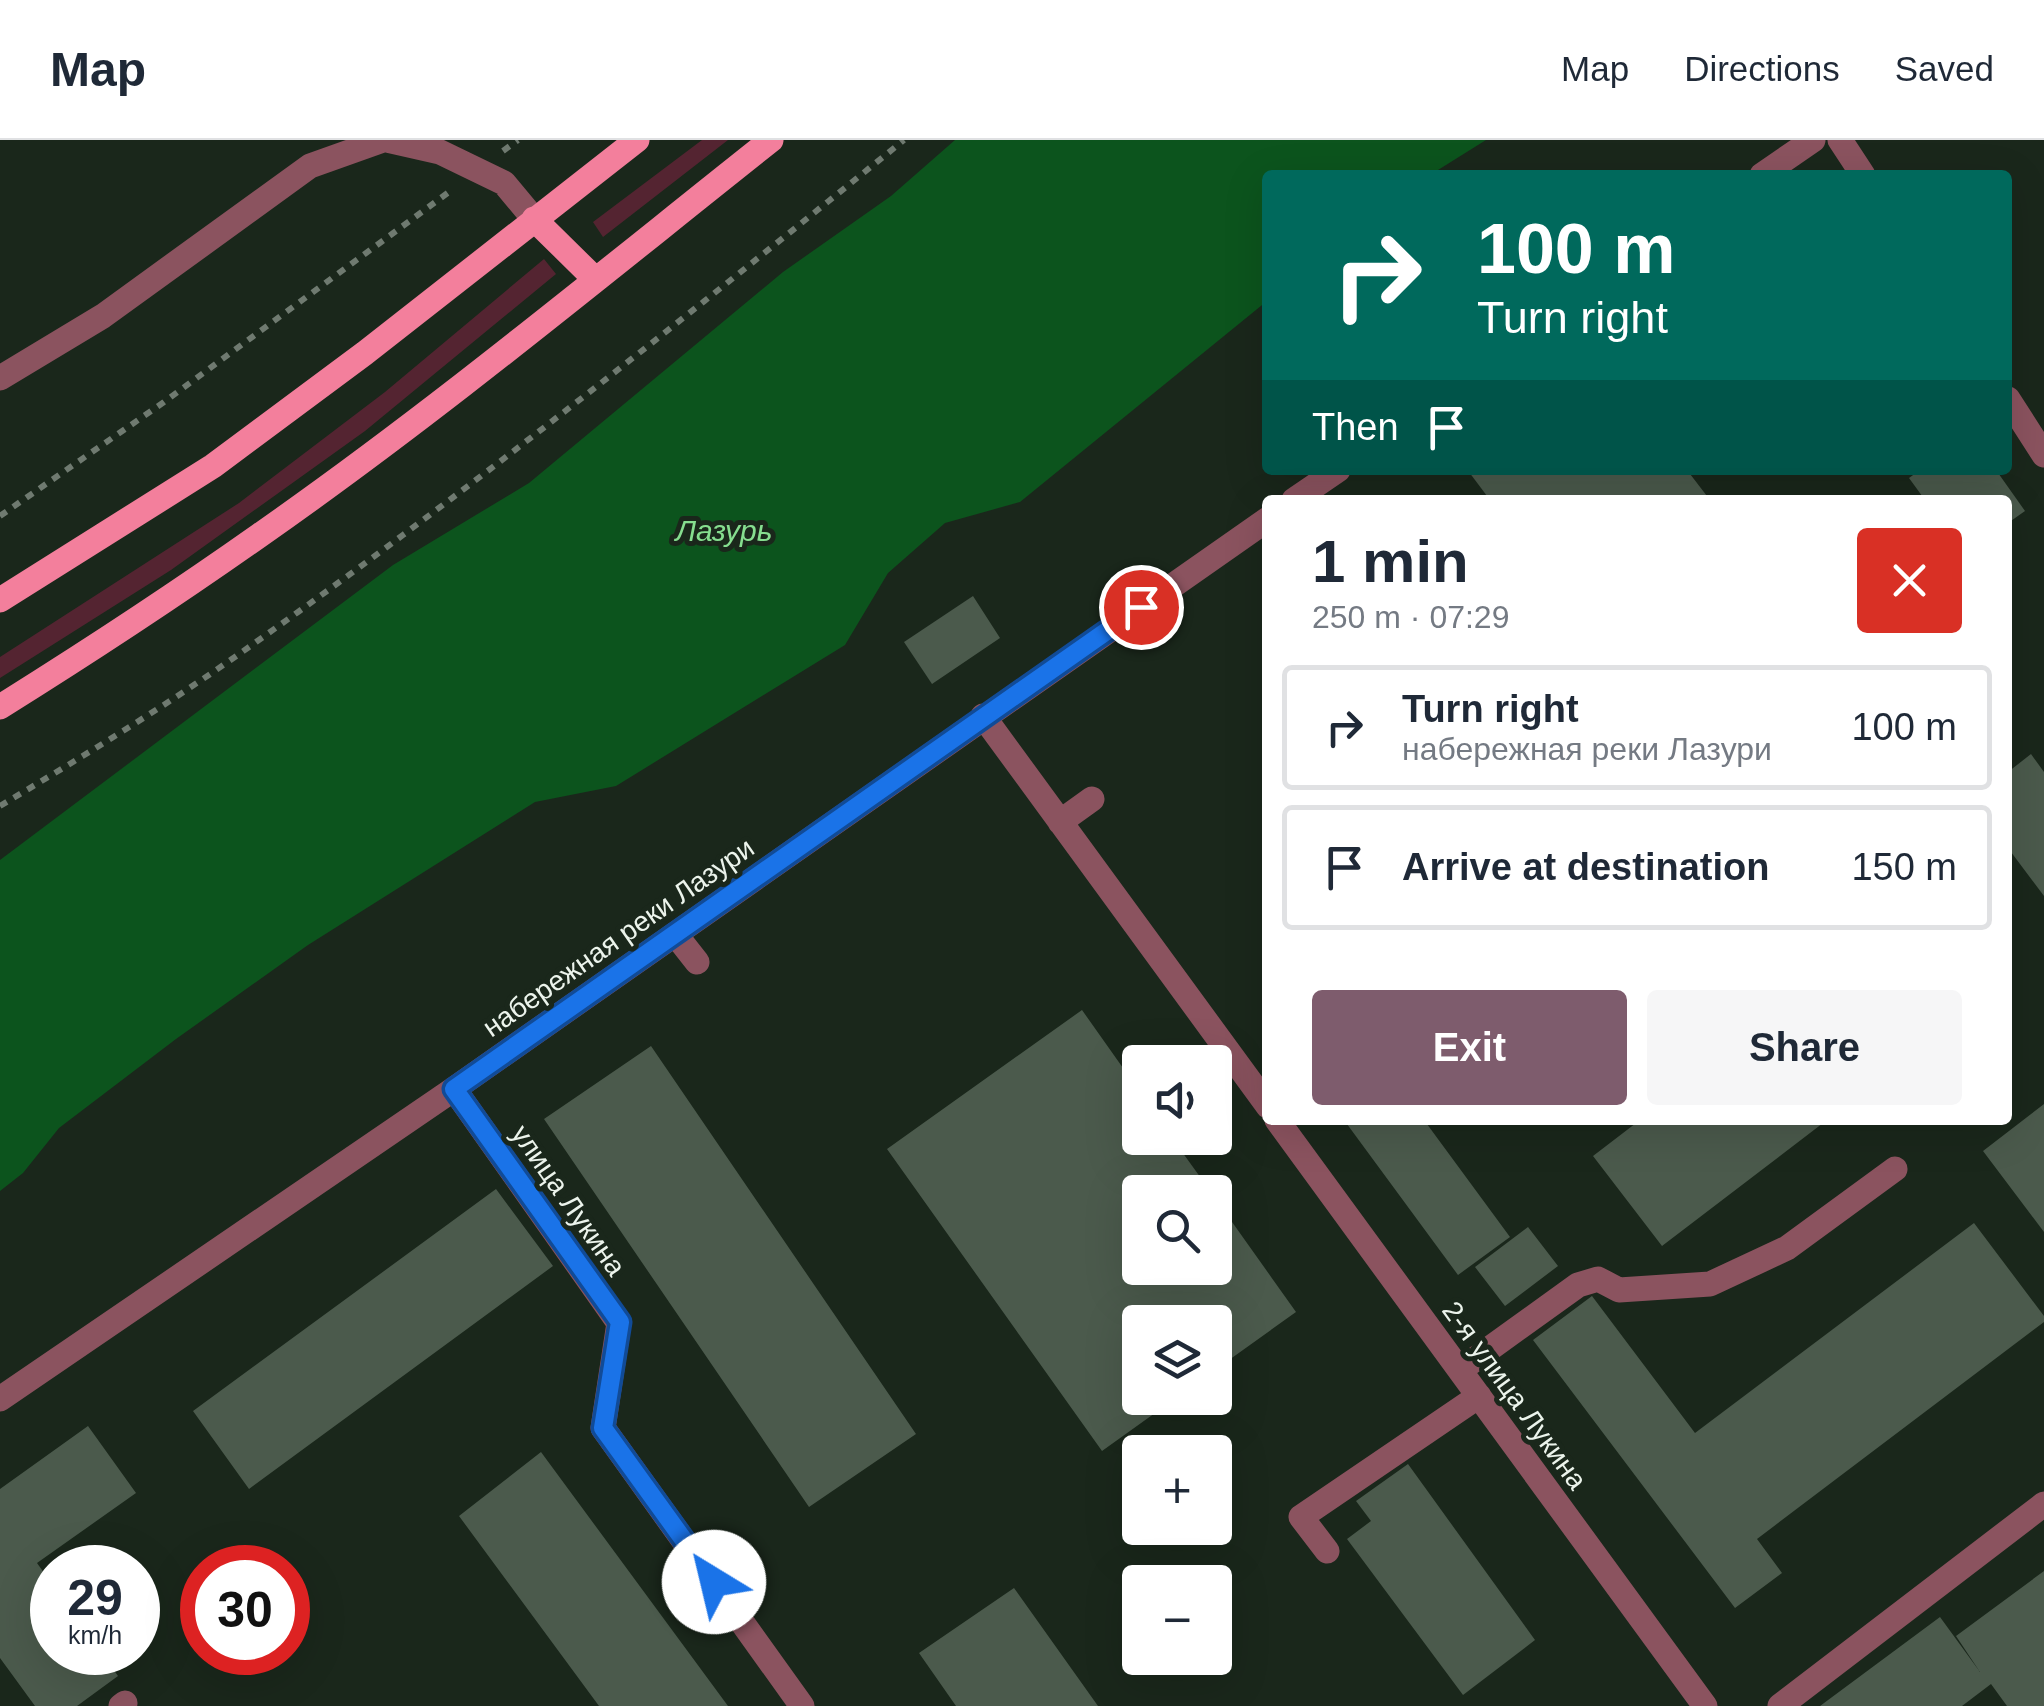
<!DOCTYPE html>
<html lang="en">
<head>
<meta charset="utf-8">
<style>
  :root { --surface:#fff; --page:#f6f6f7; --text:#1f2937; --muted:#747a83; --line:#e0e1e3; --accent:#7e5c6d }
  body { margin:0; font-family:Arial,sans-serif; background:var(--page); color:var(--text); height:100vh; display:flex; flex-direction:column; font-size:38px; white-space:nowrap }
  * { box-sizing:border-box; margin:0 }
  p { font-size:32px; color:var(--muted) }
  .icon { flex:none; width:55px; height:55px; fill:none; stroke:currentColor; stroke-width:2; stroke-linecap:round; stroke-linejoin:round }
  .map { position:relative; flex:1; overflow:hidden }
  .drawer { position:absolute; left:1262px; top:355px; width:750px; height:630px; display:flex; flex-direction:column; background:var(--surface); border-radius:10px; box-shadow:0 10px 40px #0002 }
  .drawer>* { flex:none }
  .guide { position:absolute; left:1262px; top:30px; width:750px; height:305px; border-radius:10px; box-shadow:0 10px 40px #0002; background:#00695c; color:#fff; overflow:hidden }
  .buttons { position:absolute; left:1122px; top:905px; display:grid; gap:20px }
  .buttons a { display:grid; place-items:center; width:110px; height:110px; border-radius:10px; background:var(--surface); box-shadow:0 10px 40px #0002; font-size:50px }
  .speed { position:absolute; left:30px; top:1405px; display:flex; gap:20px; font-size:50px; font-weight:700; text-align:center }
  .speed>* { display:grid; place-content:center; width:130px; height:130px; border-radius:50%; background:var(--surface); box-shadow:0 10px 40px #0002; line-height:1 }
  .speed small { font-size:25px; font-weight:400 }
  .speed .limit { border:15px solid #d22; background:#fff; color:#111 }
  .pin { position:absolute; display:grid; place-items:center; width:85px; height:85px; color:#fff; margin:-42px; border:5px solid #fff; border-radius:50%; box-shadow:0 2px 10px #0007 }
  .me { position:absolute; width:110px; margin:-55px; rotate:324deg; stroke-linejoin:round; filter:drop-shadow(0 0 8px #0008) }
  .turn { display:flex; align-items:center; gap:35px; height:210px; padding:0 50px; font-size:45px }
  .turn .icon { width:130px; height:130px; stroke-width:2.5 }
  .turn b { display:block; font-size:70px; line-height:85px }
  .then { display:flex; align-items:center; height:95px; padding:0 50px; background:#0003; gap:20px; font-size:38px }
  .round { display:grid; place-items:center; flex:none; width:105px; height:105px; border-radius:10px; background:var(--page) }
  .head { display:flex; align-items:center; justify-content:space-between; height:170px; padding:0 50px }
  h1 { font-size:60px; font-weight:800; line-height:75px }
  .cta { display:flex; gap:20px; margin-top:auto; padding:20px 50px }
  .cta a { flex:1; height:115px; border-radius:10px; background:var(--accent); color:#fff; font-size:40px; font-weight:800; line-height:115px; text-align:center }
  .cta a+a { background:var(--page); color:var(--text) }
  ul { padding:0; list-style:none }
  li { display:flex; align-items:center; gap:30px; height:125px; margin:0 20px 15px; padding:0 30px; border:5px solid var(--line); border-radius:10px }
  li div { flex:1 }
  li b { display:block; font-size:38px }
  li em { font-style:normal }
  header { display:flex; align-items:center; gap:60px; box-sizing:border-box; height:140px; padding:0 50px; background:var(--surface); border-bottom:2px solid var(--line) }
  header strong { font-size:48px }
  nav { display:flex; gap:55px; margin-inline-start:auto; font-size:35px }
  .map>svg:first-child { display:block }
  .green { fill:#542431 }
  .water { fill:#0c541d }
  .building { fill:#4b5a4c }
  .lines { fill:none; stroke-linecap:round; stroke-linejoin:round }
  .path { stroke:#6f7a70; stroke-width:6; stroke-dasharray:8 8; stroke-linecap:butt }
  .minor { stroke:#8b535f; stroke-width:25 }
  .major { stroke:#f37f9c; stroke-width:25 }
  .route-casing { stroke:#114b97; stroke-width:25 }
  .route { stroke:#1a73e8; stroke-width:18 }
  .labels { text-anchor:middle; stroke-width:10; stroke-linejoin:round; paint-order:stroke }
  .street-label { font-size:28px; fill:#ecf4ec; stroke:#1a271b }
  .water-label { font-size:30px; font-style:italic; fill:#86de8f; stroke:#1a271b }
</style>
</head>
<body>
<header>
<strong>Map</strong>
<nav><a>Map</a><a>Directions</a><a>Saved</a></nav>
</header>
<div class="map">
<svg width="2044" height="1566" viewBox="0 0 2044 1566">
  <rect width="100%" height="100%" fill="#1a271b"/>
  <!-- green -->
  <path class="green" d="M702,0H728L603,97L593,82Z
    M544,119L556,134L365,291L171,430L0,538V517L239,363L385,252Z"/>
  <!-- water -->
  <path class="water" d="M955,0H1486L1430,35H1268L1267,161L1020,362L945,383L888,433L845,505L616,646L535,662L308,805L176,899L59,988L23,1033L0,1051V720L393,425L529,343L783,132L891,56Z"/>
  <!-- building -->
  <path class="building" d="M1471,330H1687L1710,360H1490L1469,332Z
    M1920,330H1996L2025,371L2008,383V360H1925L1909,338Z
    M973,456L1000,498L932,544L904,502Z
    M2031,614L2044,632V756L2008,708V632Z
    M1082,870L1140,952V998H1172L1211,1052H1140V1128H1215V1058L1296,1172L1215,1230V1182H1140V1258H1176L1102,1311L887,1009Z
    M651,906L916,1294L809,1367L544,979Z
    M2044,964V1092L1983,1011Z
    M1344,980H1424L1510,1097L1458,1135Z
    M1640,980H1827L1662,1106L1593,1016Z
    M496,1049L553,1126L249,1349L193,1271Z
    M1974,1083L2044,1176V1182L1757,1399L1782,1433L1735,1468L1533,1200L1592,1156L1695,1293Z
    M1528,1087L1558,1126L1505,1166L1475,1127Z
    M88,1286L136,1353L37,1423L52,1444V1512H101L118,1536L77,1566H35L0,1518V1349Z
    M541,1312L728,1566H599L459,1376Z
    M1408,1324L1535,1500L1463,1555L1347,1399L1371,1381L1356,1361Z
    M2044,1431V1566H2007L1991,1544L1962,1566H1820L1940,1477L1980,1532L1956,1496Z
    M1014,1448L1098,1566H956L919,1513Z"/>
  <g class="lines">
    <!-- path -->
    <path class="path" d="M503,11L518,0
      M0,376L164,262L453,49
      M0,666C87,614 174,561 256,502C479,344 692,172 904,0"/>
    <!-- minor -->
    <path class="minor" d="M387,0L440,12L504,43L534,79
      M1840,0L1863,35
      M1762,35L1813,0
      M0,238L103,176L310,26L383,0
      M2008,259L2044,315
      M1294,360L1338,330
      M983,576L1268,966
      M1060,682L1092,659
      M675,794L697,822
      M454,949L619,1183L603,1288L802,1566
      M1277,980L1705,1566
      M1460,1230L1578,1145L1598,1139L1619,1150L1710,1144L1787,1108L1895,1029
      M0,1259L454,949L1268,379
      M1327,1411L1301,1377L1479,1256
      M121,1566L125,1563
      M1780,1566L2044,1364"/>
    <!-- major -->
    <path class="major" d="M534,79L595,139
      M0,460L213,326L365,213L637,0
      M0,567C88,512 175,455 260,395C436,272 602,134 771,0"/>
  </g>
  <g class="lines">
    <!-- route casing -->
    <g class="route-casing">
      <path id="route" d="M714,1442L603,1288L620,1182L454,949L1141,467"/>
    </g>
    <!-- route -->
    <use href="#route" class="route"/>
  </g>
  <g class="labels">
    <!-- street labels -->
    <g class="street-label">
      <text transform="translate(618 797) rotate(-35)" y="10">набережная реки Лазури</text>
      <text transform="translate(569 1060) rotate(55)" y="10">улица Лукина</text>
      <text transform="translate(1515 1255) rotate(54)" y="10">2-я улица Лукина</text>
    </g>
    <!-- water labels -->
    <g class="water-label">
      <text x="724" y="401">Лазурь</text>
    </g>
  </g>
</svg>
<div class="buttons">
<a><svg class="icon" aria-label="sound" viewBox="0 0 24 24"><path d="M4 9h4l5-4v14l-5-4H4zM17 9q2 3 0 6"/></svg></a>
<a><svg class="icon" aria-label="search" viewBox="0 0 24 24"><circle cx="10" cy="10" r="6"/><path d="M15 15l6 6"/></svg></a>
<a><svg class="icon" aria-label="layers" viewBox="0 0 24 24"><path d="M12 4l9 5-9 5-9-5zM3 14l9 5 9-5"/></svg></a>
<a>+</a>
<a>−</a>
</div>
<div class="speed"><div>29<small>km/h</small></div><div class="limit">30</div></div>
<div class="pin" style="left:1141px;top:467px;background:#d93025"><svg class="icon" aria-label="arrive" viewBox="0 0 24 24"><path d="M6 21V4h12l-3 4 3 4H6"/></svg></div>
<svg class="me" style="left:714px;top:1442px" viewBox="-20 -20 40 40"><circle r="19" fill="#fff"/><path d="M0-13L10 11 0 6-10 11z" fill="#1a73e8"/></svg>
<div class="guide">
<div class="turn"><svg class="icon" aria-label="right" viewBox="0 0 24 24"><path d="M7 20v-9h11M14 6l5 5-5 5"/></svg><div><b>100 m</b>Turn right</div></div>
<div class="then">Then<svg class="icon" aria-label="arrive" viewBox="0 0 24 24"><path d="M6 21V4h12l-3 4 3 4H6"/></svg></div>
</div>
<section class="drawer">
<div class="head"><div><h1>1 min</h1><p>250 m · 07:29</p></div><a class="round" style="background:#d93025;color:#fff"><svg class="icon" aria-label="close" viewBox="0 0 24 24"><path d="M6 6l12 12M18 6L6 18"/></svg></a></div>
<ul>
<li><svg class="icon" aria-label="right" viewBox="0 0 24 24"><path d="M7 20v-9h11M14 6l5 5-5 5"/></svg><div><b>Turn right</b><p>набережная реки Лазури</p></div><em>100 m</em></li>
<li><svg class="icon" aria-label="arrive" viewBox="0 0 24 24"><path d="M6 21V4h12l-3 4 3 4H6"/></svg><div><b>Arrive at destination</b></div><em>150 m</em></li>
</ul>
<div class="cta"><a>Exit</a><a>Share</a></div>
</section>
</div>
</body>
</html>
